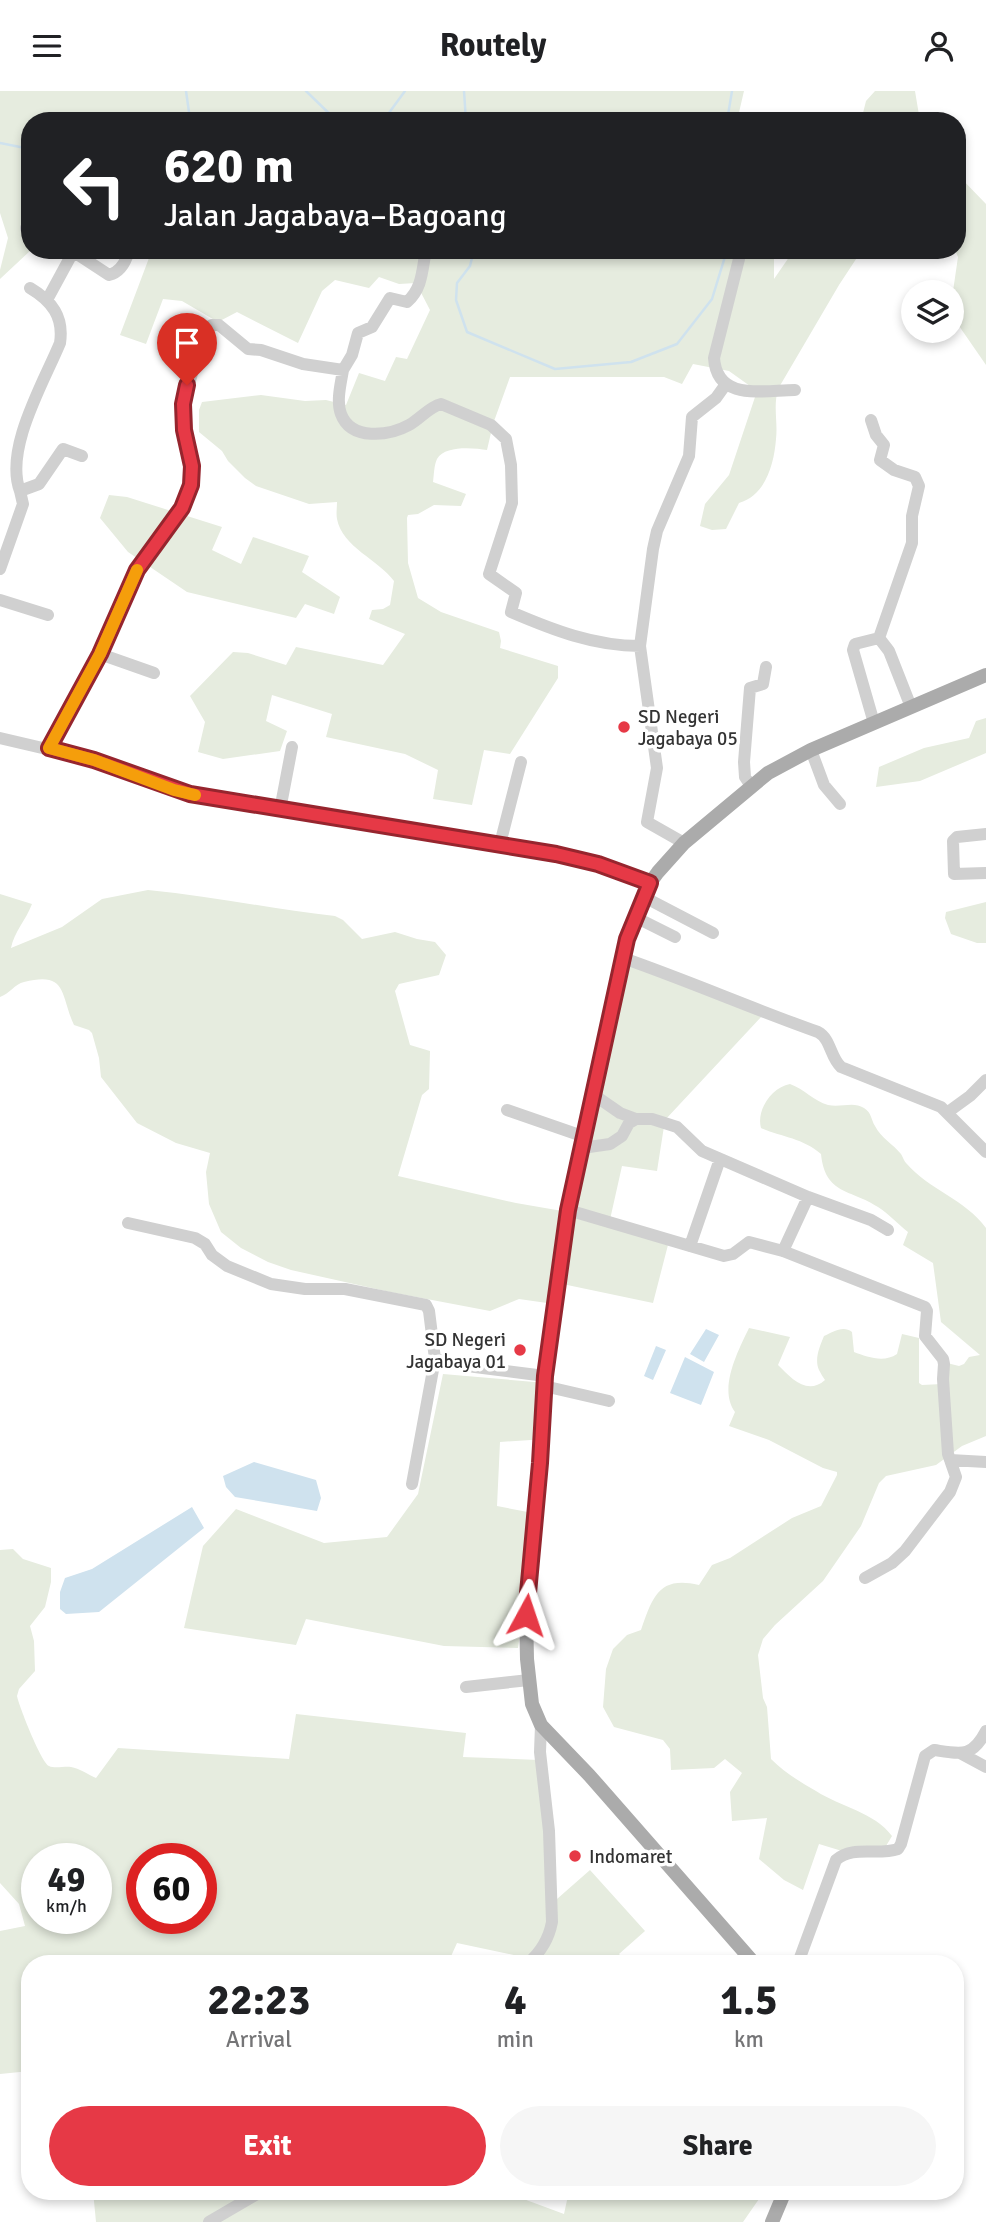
<!DOCTYPE html>
<html lang="en">
<head>
<meta charset="utf-8">
<style>
  :root { --surface:#fff; --page:#f6f6f6; --text:#202124; --muted:#757577; --accent:#e63946 }
  body { margin:0; font-family:Signika,sans-serif; background:var(--page); color:var(--text); height:100vh; display:flex; flex-direction:column; font-size:26px; white-space:nowrap }
  * { box-sizing:border-box; margin:0 }
  p { font-size:23px; color:var(--muted) }
  .icon { flex:none; width:38px; height:38px; fill:none; stroke:currentColor; stroke-width:2; stroke-linecap:round; stroke-linejoin:round }
  .map { position:relative; flex:1; overflow:hidden }
  .panel { position:absolute; left:21px; top:1864px; width:943px; height:245px; display:flex; flex-direction:column; background:var(--surface); border-radius:28px; box-shadow:0 4px 10px #0003 }
  .panel>* { flex:none }
  .banner { position:absolute; left:21px; top:21px; width:945px; height:147px; border-radius:28px; box-shadow:0 4px 10px #0003; background:#202124; color:#fff; overflow:hidden }
  .controls { position:absolute; left:901px; top:189px; display:grid; gap:14px }
  .controls a { display:grid; place-items:center; width:63px; height:63px; border-radius:50%; background:var(--surface); box-shadow:0 4px 10px #0003; font-size:35px }
  .speed { position:absolute; left:21px; top:1752px; display:flex; gap:14px; font-size:35px; font-weight:700; text-align:center }
  .speed>* { display:grid; place-content:center; width:91px; height:91px; border-radius:50%; background:var(--surface); box-shadow:0 4px 10px #0003; line-height:1 }
  .speed small { font-size:18px; font-weight:400 }
  .speed .limit { border:10px solid #d22; background:#fff; color:#111 }
  .pin { position:absolute; display:grid; place-items:center; width:60px; height:60px; color:#fff; margin:-72px -30px; border-radius:50% 50% 50% 0; rotate:-45deg; box-shadow:0 0 7px #0007 }
  .pin .icon { rotate:45deg }
  .me { position:absolute; width:77px; margin:-38px; rotate:5deg; stroke-linejoin:round; filter:drop-shadow(0 0 5px #0008) }
  .turn { display:flex; align-items:center; gap:24px; height:147px; padding:0 28px; font-size:32px }
  .turn .icon { width:91px; height:91px; stroke-width:2.5 }
  .turn b { display:block; font-size:49px; line-height:60px }
  .eta { display:flex; justify-content:space-evenly; align-items:center; height:119px; text-align:center }
  .eta b { font-size:42px; font-weight:700; line-height:49px }
  .action { display:flex; gap:14px; margin-top:auto; padding:14px 28px }
  .action a { flex:1; height:80px; border-radius:42px; background:var(--accent); color:#fff; font-size:28px; font-weight:700; line-height:80px; text-align:center }
  .action a+a { background:var(--page); color:var(--text) }
  header { display:flex; justify-content:space-between; align-items:center; height:91px; padding:0 28px; background:var(--surface); font-size:32px; font-weight:700 }
  .map>svg:first-child { display:block }
  .green { fill:#e6ecdf; fill-rule:evenodd }
  .water { fill:#cfe2ee }
  .lines { fill:none; stroke-linecap:round; stroke-linejoin:round }
  .stream { stroke:#cfe2ee; stroke-width:2.5 }
  .minor { stroke:#d0d0d0; stroke-width:12 }
  .major { stroke:#ababab; stroke-width:14 }
  .route-casing { stroke:#96252e; stroke-width:18 }
  .route { stroke:#e63946; stroke-width:12 }
  .slow { stroke:#f59e0b; stroke-width:12 }
  .poi-dot { fill:#e63946; stroke:#fff; stroke-width:2.5 }
  .labels { text-anchor:middle; stroke-width:7; stroke-linejoin:round; paint-order:stroke }
  .poi-label { font-size:19px; fill:#333; stroke:#fff; text-anchor:start }
</style>
</head>
<body>
<header><svg class="icon" aria-label="menu" viewBox="0 0 24 24"><path d="M4 6h16M4 12h16M4 18h16"/></svg>Routely<svg class="icon" aria-label="person" viewBox="0 0 24 24"><circle cx="12" cy="8" r="4"/><path d="M4 21q1-7 8-7t8 7"/></svg></header>
<div class="map">
<svg width="986" height="2131" viewBox="0 0 986 2131">
  <rect width="100%" height="100%" fill="#fff"/>
  <!-- green -->
  <path class="green" d="M0,0H744L737,30H30V117L22,119L30,133L31,159L0,188V179L8,147L0,122Z
    M875,0H915L920,30H861L866,10Z
    M957,83L986,113V274L957,232L952,207L958,166L955,159H957Z
    M152,159H774V188L794,159H862L839,194L778,298C773,316 778,331 776,348C774,374 765,405 739,412L726,438L712,439L700,435L705,413L729,384L757,300L729,280L693,273L682,293L664,286H510L493,333L487,359C474,357 445,354 437,368C434,374 434,384 433,391L466,403L461,415L434,414L418,423L408,424L407,427L408,472L418,507L441,521L499,541L501,550L500,557L558,575V587L510,663L484,659L472,714L433,708L438,679L405,663L326,646L332,623L272,604L266,630L287,640L280,660L223,668L198,661L205,631L190,605L233,561L248,562L286,574L296,556L383,574L405,543L369,528L372,519L383,518L390,514L394,490C379,469 342,456 337,428C336,423 337,416 337,411L309,413L256,395L245,387L228,370L222,360L199,341V319L202,311L261,304L305,310L326,309L346,314L359,282L385,290L396,266L407,268L430,219L416,192L399,193L379,186L369,197L335,189L322,200L298,252L237,221L218,231L182,210L163,208L146,253L120,244Z
    M109,404L127,406L222,436L212,459L241,473L253,446L309,465L302,481L340,506L334,523L305,513L296,527L187,501L128,461L100,427Z
    M986,627V662L920,690L876,696L879,676L924,657L969,647L976,630Z
    M148,799C211,805 272,818 335,825L343,829L362,848L395,841L417,848L435,851L446,864L439,884L399,893L395,900L410,954L430,960L429,998L422,1004L398,1085L516,1112L568,1121L622,869L762,925L665,1029L657,1080L622,1075L609,1133L669,1150L653,1212L553,1191L547,1212L519,1208L490,1220L390,1201L291,1179L268,1171L241,1157L221,1141L209,1113L206,1081L210,1062L176,1052L137,1032L101,986L99,967L92,942L89,939L74,934C60,904 68,880 24,891C15,893 9,903 0,906V803L32,813C26,829 14,841 11,857L62,836L102,808Z
    M986,811V852H977L951,843L945,827L946,821Z
    M790,993C804,998 814,1010 828,1014C841,1017 853,1010 864,1017C872,1022 871,1029 875,1035C881,1047 893,1053 901,1063C903,1066 904,1070 906,1072C929,1099 965,1108 986,1137V1345L962,1355L936,1374L886,1385L879,1392L861,1435L823,1490L775,1534L763,1548L758,1564L763,1607L767,1616L771,1668C784,1681 800,1691 816,1700C841,1716 874,1721 892,1745L886,1755L842,1760L819,1753L803,1799L784,1789L759,1768L767,1727L732,1730L730,1701L742,1682L725,1668L714,1677L671,1679L670,1658L663,1649L614,1636L603,1616L606,1578L613,1558L627,1544L641,1539C653,1505 659,1485 699,1494L712,1474L730,1467L792,1427L821,1415L837,1384V1381L823,1377L769,1349L729,1335L735,1321C718,1298 738,1260 749,1237L790,1246L778,1274C791,1287 807,1305 825,1289C823,1286 821,1283 819,1279C814,1268 820,1255 824,1245C833,1241 843,1234 852,1241L854,1261C867,1266 884,1272 897,1263L902,1243L919,1247V1292L922,1294L942,1293L943,1271L959,1275L964,1273L969,1266L980,1264L941,1231L933,1172L903,1154L908,1141C898,1133 889,1123 878,1116C851,1098 825,1104 821,1063C803,1047 782,1046 761,1037C756,1019 772,996 790,993Z
    M443,1283L546,1292V1348L500,1351L497,1415L538,1423L518,1557L444,1555L306,1528L296,1554L184,1537L203,1455L236,1418L324,1452L387,1446L418,1403Z
    M13,1458L23,1468L51,1477V1491L45,1516L30,1535L34,1550L35,1580L19,1598L17,1605C19,1615 41,1671 49,1675C55,1678 64,1675 71,1676C79,1677 89,1684 96,1687L118,1657L289,1668L296,1623L466,1642L463,1666L539,1669L557,1808L590,1779L645,1840L619,1863L628,1872H535L537,1869L457,1852L448,1872H30V1980L0,1983V1840L25,1835L19,1813L0,1792V1459ZM37,1768H96V1827H37ZM142,1768H201V1827H142Z
    M93,2100H502L564,2123L569,2100H772L759,2108L743,2131H96Z"/>
  <!-- water -->
  <path class="water" d="M706,1238L719,1244L704,1271L690,1263Z
    M656,1255L666,1259L653,1289L644,1285Z
    M685,1266L714,1281L701,1314L670,1302Z
    M254,1371L316,1389L321,1407L317,1420L235,1406L226,1396L223,1385Z
    M192,1416L204,1437L99,1521L66,1523L60,1518V1501L65,1487L92,1478Z"/>
  <g class="lines">
    <!-- stream -->
    <path class="stream" d="M186,0L189,21L188,30
      M306,0L337,30
      M464,0L466,30
      M383,30L405,0
      M727,30L732,0
      M0,52L30,58
      M474,159L470,175L457,192L456,209L467,241L555,278L631,271L677,253L712,208L727,159"/>
    <!-- minor -->
    <path class="minor" d="M26,137L30,139
      M739,168L714,267C717,311 764,299 795,299
      M47,209L72,163H77L109,184C121,181 126,171 129,159
      M343,279C341,292 336,310 341,323C351,350 389,345 409,334C420,328 429,316 441,313L491,334L506,348L511,374L512,412L489,483L516,502L511,521C553,539 594,555 640,555
      M871,329L876,344L884,354L880,369L894,379L915,386L919,395L912,425V452L879,547
      M20,400C4,358 44,291 60,252C64,226 52,210 30,197
      M0,478L23,413L20,400L39,393L63,358L82,365
      M0,509L48,524
      M879,547L889,560L911,616
      M100,563L154,582
      M874,632L853,559L855,553L879,547
      M0,647L94,669L190,703L556,763L598,773L650,792
      M49,657L100,563L137,479L182,417L191,394L192,375L184,339L183,313L205,238L212,234H219L248,258L261,259L303,273L343,279L352,264L358,242L372,236L390,207L407,211C423,197 422,178 426,159
      M811,659L824,694L840,713
      M751,695L745,686L744,671L750,597L763,593L766,576
      M280,719L292,656
      M986,743L957,746L953,750L954,783L986,782
      M684,752L647,731L657,677L640,555L653,458L657,440L689,365L692,326L716,307L726,293
      M500,753L521,671
      M644,806L713,842
      M635,826L675,846
      M623,867C689,890 753,918 818,941C831,948 830,966 841,976L941,1016L986,1061
      M594,1004L620,1022L636,1028
      M507,1019L585,1046
      M948,1021L970,1005L986,989
      M582,1057L610,1053L622,1045L629,1032L636,1028H652L677,1036L702,1060L808,1106L871,1129L888,1139
      M568,1119L724,1165L733,1163L749,1151L783,1160L925,1216L927,1220L925,1245L943,1268L944,1273L943,1288L948,1363L956,1386L950,1401L905,1460L892,1472L865,1487
      M128,1132L195,1147L205,1153L212,1164L227,1175L271,1193L305,1198H345L426,1214L429,1220L435,1268L412,1393
      M690,1155L720,1068
      M783,1160L808,1106
      M435,1268L475,1276L545,1285
      M544,1295L609,1310
      M950,1369L986,1371
      M466,1596L529,1589
      M960,1662L986,1676
      M528,1872C541,1861 549,1847 552,1831L549,1740L540,1661L541,1634
      M798,1872L836,1769C853,1754 877,1765 898,1758L901,1753L925,1665L934,1659C961,1663 972,1667 986,1640
      M209,2131L262,2100"/>
    <!-- major -->
    <path class="major" d="M754,1872L589,1684L541,1634L532,1613L527,1568L526,1523L540,1372L545,1285L568,1119L627,848L650,792L658,781L684,752L768,682L811,659L986,584
      M772,2131L785,2100"/>
  </g>
  <g class="lines">
    <!-- route casing -->
    <g class="route-casing">
      <path id="route" d="M187,294L183,313L184,339L192,375L191,394L182,417L137,479L100,563L49,657L94,669L190,703L556,763L598,773L650,792L627,848L568,1119L545,1285L540,1372L526,1524"/>
    </g>
    <!-- route -->
    <use href="#route" class="route"/>
    <!-- slow -->
    <path class="slow" d="M137,479L100,563L49,657L94,669L174,699L195,704"/>
  </g>
  <!-- markers -->
  <g class="poi-dot">
    <circle cx="624" cy="636" r="7"/>
    <circle cx="520" cy="1259" r="7"/>
    <circle cx="575" cy="1765" r="7"/>
  </g>
  <g class="labels">
    <!-- poi labels -->
    <g class="poi-label">
      <text x="638" y="632">SD Negeri<tspan x="638" dy="22">Jagabaya 05</tspan></text>
      <text x="506" y="1255" text-anchor="end">SD Negeri<tspan x="506" dy="22">Jagabaya 01</tspan></text>
      <text x="589" y="1772">Indomaret</text>
    </g>
  </g>
</svg>
<div class="controls">
<a><svg class="icon" aria-label="layers" viewBox="0 0 24 24"><path d="M12 4l9 5-9 5-9-5zM3 14l9 5 9-5"/></svg></a>
</div>
<div class="speed"><div>49<small>km/h</small></div><div class="limit">60</div></div>
<div class="pin" style="left:187px;top:294px;background:#d93025"><svg class="icon" aria-label="arrive" viewBox="0 0 24 24"><path d="M6 21V4h12l-3 4 3 4H6"/></svg></div>
<svg class="me" style="left:526px;top:1524px" viewBox="-20 -20 40 40"><path d="M0-17L14 15 0 8-14 15z" fill="#e63946" stroke="#fff" stroke-width="4"/></svg>
<div class="banner">
<div class="turn"><svg class="icon" aria-label="left" viewBox="0 0 24 24"><path d="M17 20v-9H6M10 6l-5 5 5 5"/></svg><div><b>620 m</b>Jalan Jagabaya–Bagoang</div></div>
</div>
<section class="panel">
<div class="eta">
<div><b>22:23</b><p>Arrival</p></div>
<div><b>4</b><p>min</p></div>
<div><b>1.5</b><p>km</p></div>
</div>
<div class="action"><a>Exit</a><a>Share</a></div>
</section>
</div>
</body>
</html>
